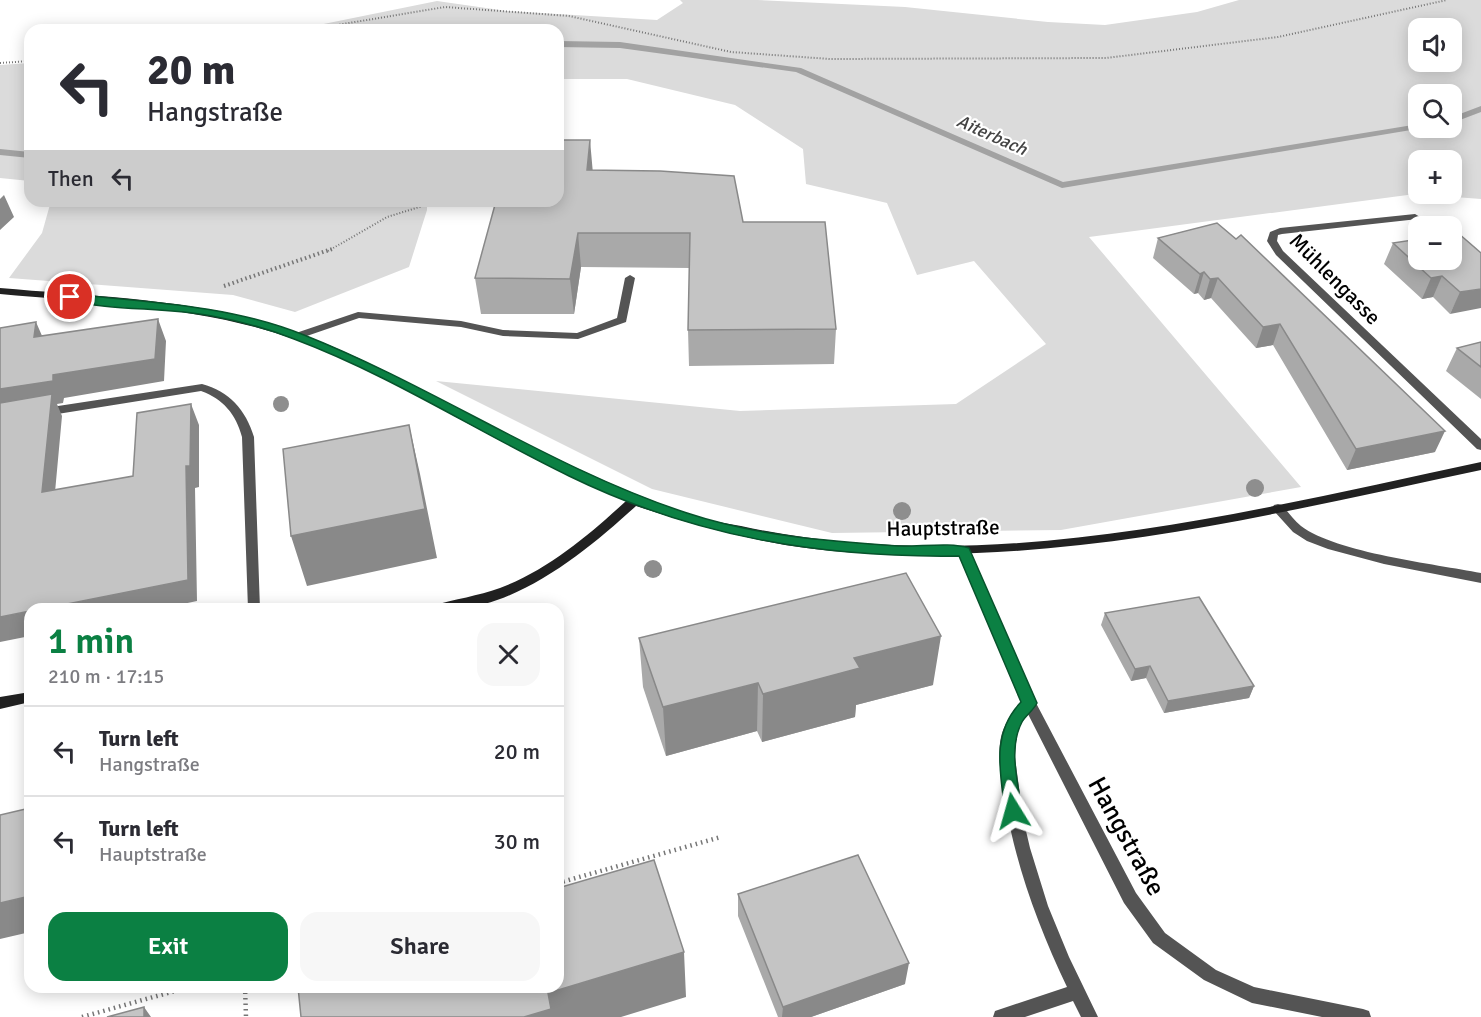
<!DOCTYPE html>
<html lang="en">
<head>
<meta charset="utf-8">
<style>
  :root { --surface:#fff; --page:#f7f7f7; --text:#2b2b33; --muted:#7c7c81; --line:#e1e1e2; --accent:#0b8043 }
  body { margin:0; font-family:Signika,sans-serif; background:var(--page); color:var(--text); height:100vh; display:flex; flex-direction:column; font-size:22px; white-space:nowrap }
  * { box-sizing:border-box; margin:0 }
  p { font-size:20px; color:var(--muted) }
  .icon { flex:none; width:33px; height:33px; fill:none; stroke:currentColor; stroke-width:2; stroke-linecap:round; stroke-linejoin:round }
  .map { position:relative; flex:1; overflow:hidden }
  .side { position:absolute; left:24px; top:603px; width:540px; height:390px; display:flex; flex-direction:column; background:var(--surface); border-radius:18px; box-shadow:0 3px 15px #0003 }
  .side>* { flex:none }
  .banner { position:absolute; left:24px; top:24px; width:540px; height:183px; border-radius:18px; box-shadow:0 3px 15px #0003; background:#fff; color:var(--text); overflow:hidden }
  .fabs { position:absolute; left:1408px; top:18px; display:grid; gap:12px }
  .fabs a { display:grid; place-items:center; width:54px; height:54px; border-radius:12px; background:var(--surface); box-shadow:0 3px 15px #0003; font-size:30px }
  .pin { position:absolute; display:grid; place-items:center; width:51px; height:51px; color:#fff; margin:-26px; border:3px solid #fff; border-radius:50%; box-shadow:0 2px 6px #0007 }
  .me { position:absolute; width:66px; margin:-33px; rotate:352deg; stroke-linejoin:round; filter:drop-shadow(0 0 4px #0008) }
  .turn { display:flex; align-items:center; gap:21px; height:126px; padding:0 24px; font-size:27px }
  .turn .icon { width:78px; height:78px; stroke-width:2.5 }
  .turn b { display:block; font-size:42px; line-height:51px }
  .then { display:flex; align-items:center; height:57px; padding:0 24px; background:#0003; gap:12px; font-size:22px }
  .round { display:grid; place-items:center; flex:none; width:63px; height:63px; border-radius:18px; background:var(--page) }
  .headline { display:flex; align-items:center; justify-content:space-between; height:102px; padding:0 24px }
  h1 { font-size:36px; font-weight:600; line-height:45px; color:var(--accent) }
  .cta { display:flex; gap:12px; margin-top:auto; padding:12px 24px }
  .cta a { flex:1; height:69px; border-radius:18px; background:var(--accent); color:#fff; font-size:24px; font-weight:600; line-height:69px; text-align:center }
  .cta a+a { background:var(--page); color:var(--text) }
  ul { padding:0; list-style:none }
  li { display:flex; align-items:center; gap:18px; height:90px; padding:0 24px; border-top:2px solid var(--line) }
  li div { flex:1 }
  li b { display:block; font-size:22px }
  li em { font-style:normal }
  .map>svg:first-child { display:block }
  .green { fill:#dbdbdb; fill-rule:evenodd }
  .lines { fill:none; stroke-linecap:round; stroke-linejoin:round }
  .stream { fill:#a2a2a2; fill-rule:evenodd }
  .path-far2 { stroke:#767676; stroke-width:2; stroke-dasharray:1 2; stroke-linecap:butt }
  .path-far1 { stroke:#767676; stroke-width:4; stroke-dasharray:1.5 3; stroke-linecap:butt }
  .path { stroke:#767676; stroke-width:4.5; stroke-dasharray:1.5 4; stroke-linecap:butt }
  .lane { fill:#545454; fill-rule:evenodd }
  .street { fill:#545454; fill-rule:evenodd }
  .secondary { fill:#212121; fill-rule:evenodd }
  .tree { fill:#8e8e8e }
  .wall { fill:#a9a9a9 }
  .shaded-wall { fill:#898989 }
  .building { fill:#c4c4c4; stroke:#898989; stroke-width:1.5 }
  .route { fill:#0b8043; stroke:#07532c; stroke-width:1.5 }
  .labels { text-anchor:middle; stroke-width:4.5; stroke-linejoin:round; paint-order:stroke }
  .far-water-label { font-size:18px; font-style:italic; fill:#434343; stroke:#fff }
  .street-label { font-size:21px; fill:#000; stroke:#fff }
  .near-street-label { font-size:26px; fill:#000; stroke:#fff }
</style>
</head>
<body>
<div class="map">
<svg width="1481" height="1017" viewBox="0 0 1481 1017">
  <rect width="100%" height="100%" fill="#fff"/>
  <!-- green -->
  <path class="green" d="M680,0H757L905,7L1048,22L1105,25L1197,12L1239,0H1481V199L1415,194L1089,237L1301,487L1061,530L832,533L652,489L436,381L740,411L956,404L1046,344L974,261L917,275L887,203L806,184L803,149L735,105L627,79H558V30H294L437,1L507,11L657,20L683,3ZM1419,28H1452V62H1419ZM1419,94H1452V128H1419ZM1419,160H1452V194H1419Z
    M30,63V181L0,178V65Z
    M51,201H427V210L409,267L295,312L233,295L9,278L42,233Z"/>
  <g class="lines">
    <!-- stream -->
    <path class="stream" d="M558,41L620,42L801,68L1063,182L1419,124V128H1423L1062,188L796,72L620,48L558,47Z
      M1481,106V112L1452,123V117Z
      M0,149L30,152V158L0,155Z"/>
    <!-- path-far2 -->
    <path class="path-far2" d="M307,30L445,7L569,16L731,52L830,59L1106,58L1278,37L1447,0
      M0,63L30,61
      M328,251L387,217L439,201"/>
    <!-- path-far1 -->
    <path class="path-far1" d="M224,286L332,249"/>
    <!-- path -->
    <path class="path" d="M558,883L721,837
      M245,987L246,1017
      M82,1017L189,987"/>
    <!-- lane -->
    <path class="lane" d="M630,275L635,278L626,322L578,339L503,336L461,327L359,318L301,338L297,339L292,336L293,334L358,312L461,321L503,330L577,333L617,318L625,278Z"/>
    <!-- street -->
    <path class="street" d="M1415,214L1420,217L1418,219L1282,234L1278,235L1277,241L1283,251L1481,439V450L1477,449L1276,255L1267,241L1270,232L1280,228Z
      M202,384C229,391 246,410 254,437L260,609H248L242,437C236,414 223,399 201,391L45,416L39,412L45,408Z
      M1278,504L1282,505C1288,512 1294,520 1301,526C1337,553 1435,564 1481,573V583L1384,564L1328,549L1307,541L1293,532L1274,511L1272,508L1274,505Z
      M964,547L970,551L1036,703L1136,893L1165,933L1216,970L1254,987L1363,1009L1369,1011L1371,1017H1322L1252,1003L1204,980L1153,943L1124,903L1028,714L1018,728L1014,750L1023,818L1030,848L1048,906L1069,957L1098,1017H1081L1073,1001L1025,1017H993L995,1011L1067,987C1038,926 1015,864 1004,796C1001,778 997,756 1001,737C1004,724 1013,712 1022,702L958,551Z"/>
    <!-- secondary -->
    <path class="secondary" d="M0,288C101,297 208,299 304,335C436,386 552,475 688,515C705,520 724,523 741,526C987,580 1240,513 1481,462V470C1301,508 1120,553 935,554C885,555 834,553 785,545C735,536 685,522 636,506C590,548 524,603 458,609C449,610 440,609 431,609L432,606C455,599 478,596 500,588C548,570 589,535 626,501C573,478 522,452 471,425C413,393 354,359 291,338C198,306 98,303 0,294Z
      M30,692V702L0,709V697Z"/>
  </g>
  <!-- trees -->
  <g class="tree">
    <circle cx="281" cy="404" r="8"/>
    <circle cx="1255" cy="488" r="9"/>
    <circle cx="902" cy="511" r="9"/>
    <circle cx="653" cy="569" r="9"/>
  </g>
  <!-- wall -->
  <path class="wall" d="M593,170L743,222L836,329L834,364L689,366L688,330L690,268L581,267L574,314H481L475,278Z
    M1217,223L1435,452L1347,470L1273,345L1256,348L1211,298L1204,300L1198,293L1194,294L1153,258L1158,238Z
    M1393,243L1481,253L1450,314L1433,297L1422,299L1384,264Z
    M1481,342V399L1446,371L1457,348Z
    M1105,613L1254,686L1249,698L1164,713L1146,678L1131,681L1101,625Z
    M639,638L933,685L856,705L855,717L762,742L757,731L666,756L643,687Z
    M738,894L905,984L811,1017H778L738,916Z"/>
  <!-- shaded-wall -->
  <path class="shaded-wall" d="M590,140L593,174L587,170Z
    M4,195L14,217L0,230V199Z
    M578,233L581,267L574,314L570,279Z
    M1204,272L1198,293L1194,294L1200,274Z
    M1442,276L1433,297L1422,299L1431,278Z
    M1218,278L1211,298L1204,300L1210,279Z
    M1481,289V308L1450,314L1460,292Z
    M158,319L166,341L164,381L64,398L63,403L57,404L62,416L53,514L0,406V383L53,375Z
    M36,322L46,345L34,337Z
    M1280,324L1273,345L1256,348L1263,327Z
    M191,404L199,425V487L195,488L197,601L159,609H42L186,466Z
    M409,425L420,474L437,558L307,586L291,536Z
    M1445,431L1435,452L1347,470L1356,449Z
    M30,611V636L0,642V617Z
    M941,636L933,685L856,705L855,717L762,742L763,694L854,658Z
    M1150,666L1146,678L1131,681L1135,669Z
    M758,683L757,731L666,756L663,707Z
    M1254,686L1249,698L1164,713L1168,701Z
    M30,896V932L0,939V903Z
    M684,952L686,997L621,1017H524L548,993Z
    M909,963L905,984L811,1017H782L783,1007Z
    M144,1007L151,1017H144Z"/>
  <!-- building -->
  <path class="building" d="M558,140H590L587,170L660,171L734,176L743,222H825L836,329L688,330L690,233H578L570,279L475,278L496,201H558Z
    M1217,223L1236,239L1241,235L1445,431L1356,449L1280,324L1263,327L1218,278L1210,279L1204,272L1200,274L1158,238Z
    M1458,233L1481,253V289L1460,292L1442,276L1431,278L1393,243L1419,239V260H1452V234Z
    M158,319L155,359L53,375V381L0,389V328L36,322L34,337Z
    M1481,342V367L1457,348Z
    M52,394L42,492L133,476L137,413L191,404L190,466H186L188,580L42,609H30V611L0,617V403Z
    M409,425L425,509L291,536L283,449Z
    M906,573L941,636L854,658L860,668L763,694L758,683L663,707L639,638Z
    M1199,597L1254,686L1168,701L1150,666L1135,669L1105,613Z
    M30,808V896L0,903V815Z
    M858,855L909,963L783,1007L738,894Z
    M654,860L684,952L548,993L551,1009L524,1017H301L298,987H558V888Z
    M144,1007V1017H107Z"/>
  <!-- route -->
  <path class="route" d="M70,294C148,302 230,305 304,335C435,387 553,469 687,513C756,536 827,541 898,546C919,547 950,542 969,548L1037,703C1033,711 1026,715 1022,722C1008,748 1018,783 1022,811L1019,816L1013,818L1007,816L1005,811C1000,771 991,733 1021,702L959,556C822,558 694,537 569,476C478,432 390,375 294,339C269,329 239,321 212,316C164,307 114,311 66,300L64,297Z"/>
  <g class="labels">
    <!-- far-water labels -->
    <g class="far-water-label">
      <text transform="translate(992 135) rotate(24)" y="6">Aiterbach</text>
    </g>
    <!-- street labels -->
    <g class="street-label">
      <text transform="translate(1335 279) rotate(45)" y="7">Mühlengasse</text>
      <text transform="translate(943 528) rotate(-1)" y="7">Hauptstraße</text>
    </g>
    <!-- near-street labels -->
    <g class="near-street-label">
      <text transform="translate(1127 836) rotate(61)" y="9">Hangstraße</text>
    </g>
  </g>
</svg>
<div class="fabs">
<a><svg class="icon" aria-label="sound" viewBox="0 0 24 24"><path d="M4 9h4l5-4v14l-5-4H4zM17 9q2 3 0 6"/></svg></a>
<a><svg class="icon" aria-label="search" viewBox="0 0 24 24"><circle cx="10" cy="10" r="6"/><path d="M15 15l6 6"/></svg></a>
<a>+</a>
<a>−</a>
</div>
<div class="pin" style="left:70px;top:297px;background:#d93025"><svg class="icon" aria-label="arrive" viewBox="0 0 24 24"><path d="M6 21V4h12l-3 4 3 4H6"/></svg></div>
<svg class="me" style="left:1013px;top:811px" viewBox="-20 -20 40 40"><path d="M0-17L14 15 0 8-14 15z" fill="#0b8043" stroke="#fff" stroke-width="4"/></svg>
<div class="banner">
<div class="turn"><svg class="icon" aria-label="left" viewBox="0 0 24 24"><path d="M17 20v-9H6M10 6l-5 5 5 5"/></svg><div><b>20 m</b>Hangstraße</div></div>
<div class="then">Then<svg class="icon" aria-label="left" viewBox="0 0 24 24"><path d="M17 20v-9H6M10 6l-5 5 5 5"/></svg></div>
</div>
<section class="side">
<div class="headline"><div><h1>1 min</h1><p>210 m · 17:15</p></div><a class="round"><svg class="icon" aria-label="close" viewBox="0 0 24 24"><path d="M6 6l12 12M18 6L6 18"/></svg></a></div>
<ul>
<li><svg class="icon" aria-label="left" viewBox="0 0 24 24"><path d="M17 20v-9H6M10 6l-5 5 5 5"/></svg><div><b>Turn left</b><p>Hangstraße</p></div><em>20 m</em></li>
<li><svg class="icon" aria-label="left" viewBox="0 0 24 24"><path d="M17 20v-9H6M10 6l-5 5 5 5"/></svg><div><b>Turn left</b><p>Hauptstraße</p></div><em>30 m</em></li>
</ul>
<div class="cta"><a>Exit</a><a>Share</a></div>
</section>
</div>
</body>
</html>
